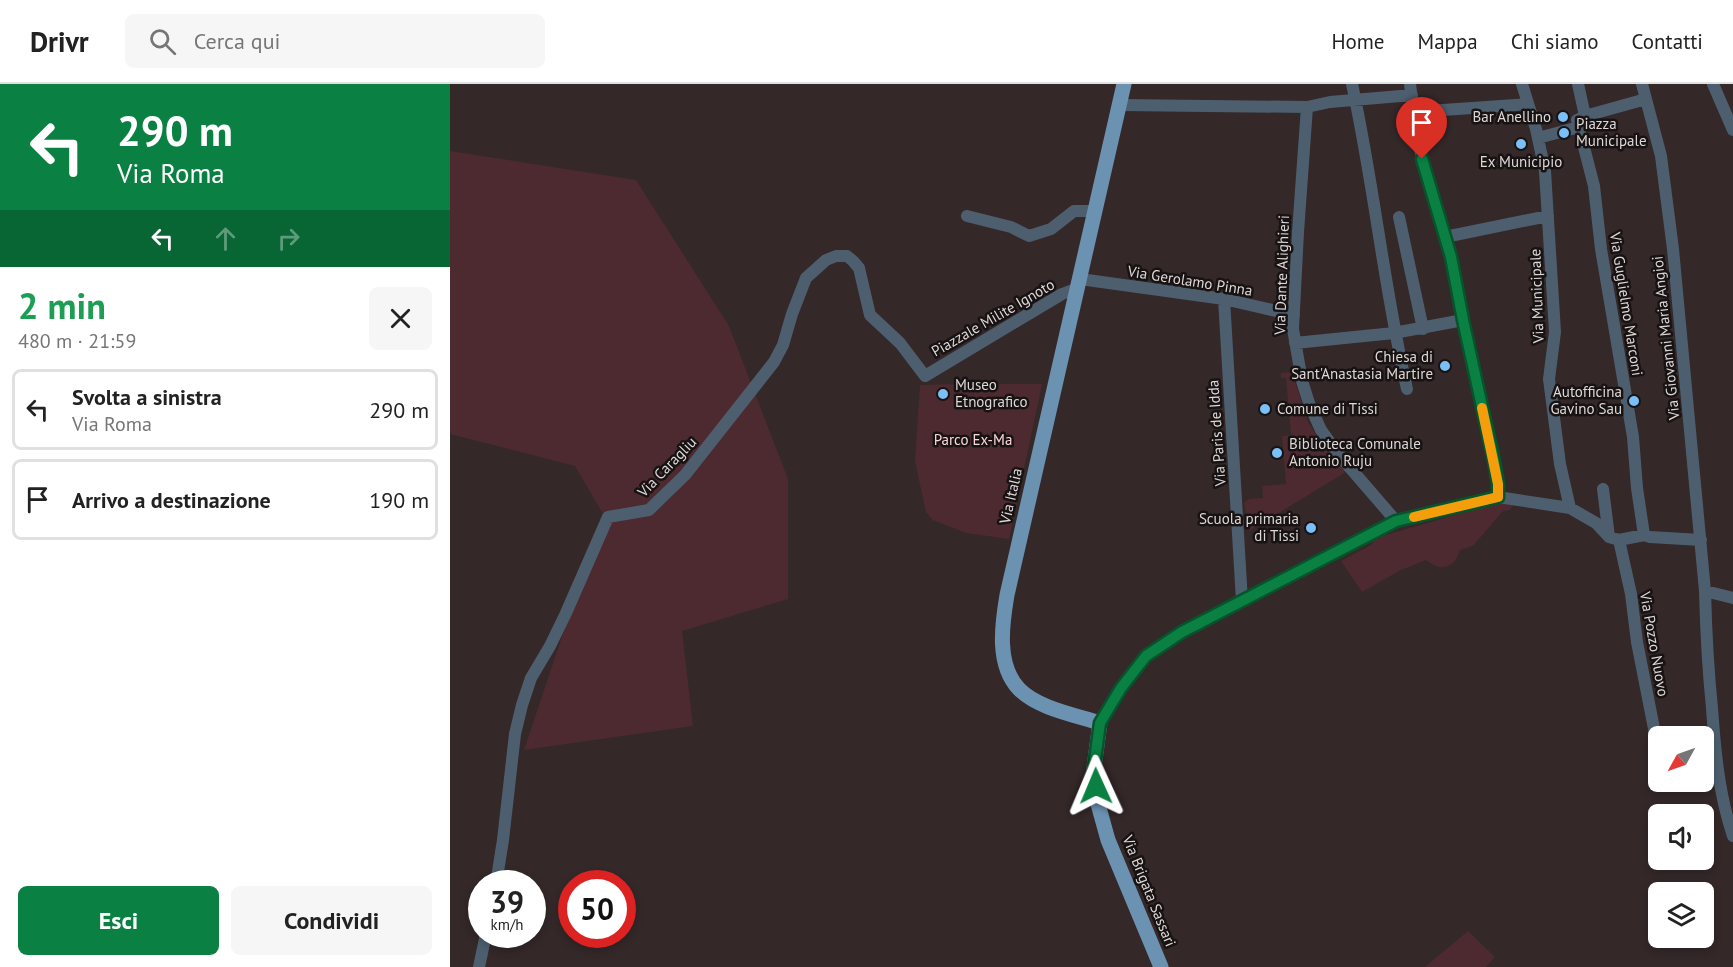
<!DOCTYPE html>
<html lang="it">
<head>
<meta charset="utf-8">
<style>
  :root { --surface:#fff; --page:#f6f6f6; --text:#222; --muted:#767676; --line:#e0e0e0; --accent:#0b8043 }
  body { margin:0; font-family:"PT Sans",sans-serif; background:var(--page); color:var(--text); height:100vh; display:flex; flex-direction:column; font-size:22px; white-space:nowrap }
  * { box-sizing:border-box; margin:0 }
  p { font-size:20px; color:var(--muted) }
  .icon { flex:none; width:33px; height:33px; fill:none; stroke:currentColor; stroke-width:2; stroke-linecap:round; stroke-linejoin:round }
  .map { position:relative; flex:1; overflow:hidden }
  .sheet { display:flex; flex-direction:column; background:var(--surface); width:450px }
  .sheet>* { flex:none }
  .hud { background:#0b8043; color:#fff; overflow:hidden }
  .needle { width:39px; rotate:230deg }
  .buttons { position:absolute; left:1198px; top:642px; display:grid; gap:12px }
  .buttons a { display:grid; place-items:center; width:66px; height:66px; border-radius:9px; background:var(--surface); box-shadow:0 3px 9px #0003; font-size:30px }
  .speed { position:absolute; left:18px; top:786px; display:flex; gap:12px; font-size:30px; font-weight:700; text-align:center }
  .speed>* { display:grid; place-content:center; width:78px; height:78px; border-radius:50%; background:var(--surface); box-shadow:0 3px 9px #0003; line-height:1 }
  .speed small { font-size:15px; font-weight:400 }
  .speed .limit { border:9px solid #d22; background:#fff; color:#111 }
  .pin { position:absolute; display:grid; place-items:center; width:51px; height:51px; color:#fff; margin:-62px -26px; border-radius:50% 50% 50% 0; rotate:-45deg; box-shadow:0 0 6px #0007 }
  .pin .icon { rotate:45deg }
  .me { position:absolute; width:66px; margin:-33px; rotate:359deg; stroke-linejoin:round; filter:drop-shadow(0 0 4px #0008) }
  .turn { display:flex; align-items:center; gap:21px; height:126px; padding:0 18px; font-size:27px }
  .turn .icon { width:78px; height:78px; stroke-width:2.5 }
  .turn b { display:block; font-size:42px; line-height:51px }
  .lanes { display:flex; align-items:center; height:57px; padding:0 18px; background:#0003; justify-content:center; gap:30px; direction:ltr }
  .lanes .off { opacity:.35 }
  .round { display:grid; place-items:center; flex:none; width:63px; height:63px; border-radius:9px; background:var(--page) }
  .headline { display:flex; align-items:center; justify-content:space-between; height:102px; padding:0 18px }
  h1 { font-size:36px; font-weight:700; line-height:45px; color:#1e9e55 }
  .primary-button { display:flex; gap:12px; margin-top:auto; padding:12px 18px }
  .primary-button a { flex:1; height:69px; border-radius:9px; background:var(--accent); color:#fff; font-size:24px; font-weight:700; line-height:69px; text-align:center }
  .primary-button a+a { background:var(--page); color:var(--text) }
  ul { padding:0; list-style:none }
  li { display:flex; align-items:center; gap:18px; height:81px; margin:0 12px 9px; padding:0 6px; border:3px solid var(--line); border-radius:9px }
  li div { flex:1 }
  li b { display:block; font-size:22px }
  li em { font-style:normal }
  header { display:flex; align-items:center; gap:36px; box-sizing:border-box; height:84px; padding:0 30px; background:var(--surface); border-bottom:2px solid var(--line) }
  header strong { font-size:28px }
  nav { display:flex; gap:33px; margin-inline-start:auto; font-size:21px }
  .search { width:420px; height:54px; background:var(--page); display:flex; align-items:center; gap:15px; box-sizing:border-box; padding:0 21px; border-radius:9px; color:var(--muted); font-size:22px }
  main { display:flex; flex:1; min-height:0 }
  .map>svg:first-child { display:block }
  .green { fill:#4d2a2f }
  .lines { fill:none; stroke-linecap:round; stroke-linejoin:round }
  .minor { stroke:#4d5f6f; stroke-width:12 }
  .major { stroke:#6c92b2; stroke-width:15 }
  .route-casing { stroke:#07532c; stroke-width:15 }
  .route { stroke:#0b8043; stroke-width:10 }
  .slow { stroke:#f59e0b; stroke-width:10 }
  .poi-dot { fill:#7abff8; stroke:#181313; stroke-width:2 }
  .labels { text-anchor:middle; stroke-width:5; stroke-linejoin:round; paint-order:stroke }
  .poi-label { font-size:15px; fill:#dfd7d8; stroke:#181313; text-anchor:end }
  .street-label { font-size:15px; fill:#dfd7d8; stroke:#181313 }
  .park-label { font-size:15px; fill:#fcd6da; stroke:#181313 }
</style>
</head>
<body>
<header>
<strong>Drivr</strong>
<div class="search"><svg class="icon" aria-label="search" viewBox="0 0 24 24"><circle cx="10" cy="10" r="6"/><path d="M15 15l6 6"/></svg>Cerca qui</div>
<nav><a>Home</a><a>Mappa</a><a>Chi siamo</a><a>Contatti</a></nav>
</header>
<main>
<section class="sheet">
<div class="hud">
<div class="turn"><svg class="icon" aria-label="left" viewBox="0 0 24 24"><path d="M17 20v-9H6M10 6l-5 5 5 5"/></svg><div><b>290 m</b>Via Roma</div></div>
<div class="lanes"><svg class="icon" aria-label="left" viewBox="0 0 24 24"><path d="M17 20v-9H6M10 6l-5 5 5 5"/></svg><svg class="icon off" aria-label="ahead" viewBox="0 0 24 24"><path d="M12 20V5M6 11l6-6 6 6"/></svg><svg class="icon off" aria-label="right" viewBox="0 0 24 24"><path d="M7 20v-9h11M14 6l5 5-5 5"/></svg></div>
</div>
<div class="headline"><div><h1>2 min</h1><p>480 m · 21:59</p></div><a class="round"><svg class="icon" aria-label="close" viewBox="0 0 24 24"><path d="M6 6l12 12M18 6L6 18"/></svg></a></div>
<ul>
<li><svg class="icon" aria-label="left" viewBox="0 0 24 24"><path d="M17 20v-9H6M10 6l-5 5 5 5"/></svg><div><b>Svolta a sinistra</b><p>Via Roma</p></div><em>290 m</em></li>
<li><svg class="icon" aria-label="arrive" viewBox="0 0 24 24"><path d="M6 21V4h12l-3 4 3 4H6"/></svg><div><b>Arrivo a destinazione</b></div><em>190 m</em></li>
</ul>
<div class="primary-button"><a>Esci</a><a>Condividi</a></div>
</section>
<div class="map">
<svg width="1283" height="883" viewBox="0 0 1283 883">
  <rect width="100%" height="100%" fill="#342829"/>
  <!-- green -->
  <path class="green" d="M0,67L186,96L279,242L338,395V515L232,547L243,642L74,666L153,430L125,382L0,350Z
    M842,288L858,338L871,358L896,388L799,447L794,419L799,415L813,414L812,402L836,400L832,352L841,351L836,294H831V289Z
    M508,300H592L559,455L516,449L483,436L476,428L465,377L470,301Z
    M1056,418L1064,420L1060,426L1053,427L1023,462L1010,466C1004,485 991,488 976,476L951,486L912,508L891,477L921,461L925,454L1046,419Z
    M1018,847L1045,873L1036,883H975Z"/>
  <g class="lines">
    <!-- minor -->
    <path class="minor" d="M902,0C924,101 934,204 957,305
      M960,0L967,55L1001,173L1013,236L1039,354L1048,400V413
      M1072,0L1086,45L1095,87L1105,248L1099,295L1110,380L1120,424
      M1128,0L1135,32L1127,36L1144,102L1151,165L1183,353L1187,404L1194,451
      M1192,0L1211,72L1223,165L1255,507C1256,546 1258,585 1262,624C1265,667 1269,711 1283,752
      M1263,0L1283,46
      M670,21L857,23L880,18L962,11
      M857,23L848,148L843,245L852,297L860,322L871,346L889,371L946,437
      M964,28L1078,20
      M1135,32L1196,15
      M1088,54L1129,43
      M517,132L561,143L579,152L601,145L624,127H646
      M949,133L973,245
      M995,153L1098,132
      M630,195L774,215L844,231
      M774,215L792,517
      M845,259L944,249L1013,236
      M1153,405L1159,453
      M1169,456L1181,510L1187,558L1209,670
      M1255,507L1283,514
      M650,639L671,604L696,572L732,548L946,437L1048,413L1120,424L1146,439L1159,453L1169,456L1194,451L1200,453L1251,456
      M46,800L53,756L65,650L72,621L81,594L100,562L116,529L158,433L199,426L205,420L235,391L324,278L333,261L342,230L356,194L376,176L386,172H397L403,177L409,184L420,231L450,259L475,292L612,210L628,204
      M29,883L36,850"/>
    <!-- major -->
    <path class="major" d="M674,0L557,511C552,540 546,581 569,605C587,624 625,631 650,639L644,683L648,720L658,756L711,883"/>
  </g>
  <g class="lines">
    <!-- route casing -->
    <g class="route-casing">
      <path id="route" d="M646,702L644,683L650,639L671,604L696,572L732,548L946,437L1048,413V400L1044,377L1013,236L1001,173L972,75"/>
    </g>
    <!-- route -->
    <use href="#route" class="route"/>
    <!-- slow -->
    <path class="slow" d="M964,433L1048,413V400L1032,324"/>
  </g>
  <!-- markers -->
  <g class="poi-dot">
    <circle cx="1113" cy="33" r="6"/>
    <circle cx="1114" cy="49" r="6"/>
    <circle cx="1071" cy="60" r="6"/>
    <circle cx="995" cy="282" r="6"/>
    <circle cx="493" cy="310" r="6"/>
    <circle cx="1184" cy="317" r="6"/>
    <circle cx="815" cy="325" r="6"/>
    <circle cx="827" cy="369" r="6"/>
    <circle cx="861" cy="444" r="6"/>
  </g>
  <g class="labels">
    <!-- poi labels -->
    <g class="poi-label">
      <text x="1101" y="38">Bar Anellino</text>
      <text x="1126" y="45" text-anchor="start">Piazza<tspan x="1126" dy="17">Municipale</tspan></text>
      <text x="1071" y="83" text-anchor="middle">Ex Municipio</text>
      <text x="983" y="278">Chiesa di<tspan x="983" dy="17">Sant'Anastasia Martire</tspan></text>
      <text x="505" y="306" text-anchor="start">Museo<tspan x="505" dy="17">Etnografico</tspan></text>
      <text x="1172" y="313">Autofficina<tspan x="1172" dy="17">Gavino Sau</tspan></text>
      <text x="827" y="330" text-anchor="start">Comune di Tissi</text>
      <text x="839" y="365" text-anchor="start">Biblioteca Comunale<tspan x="839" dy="17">Antonio Ruju</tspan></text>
      <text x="849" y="440">Scuola primaria<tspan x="849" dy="17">di Tissi</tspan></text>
    </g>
    <!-- street labels -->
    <g class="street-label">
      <text transform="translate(832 191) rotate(-88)" y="5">Via Dante Alighieri</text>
      <text transform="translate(740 197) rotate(9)" y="5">Via Gerolamo Pinna</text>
      <text transform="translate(1087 212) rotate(-92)" y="5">Via Municipale</text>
      <text transform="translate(1176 220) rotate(81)" y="5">Via Guglielmo Marconi</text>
      <text transform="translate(543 234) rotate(-30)" y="5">Piazzale Milite Ignoto</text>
      <text transform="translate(1216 254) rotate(-96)" y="5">Via Giovanni Maria Angioi</text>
      <text transform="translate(767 349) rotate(-94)" y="5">Via Paris de Idda</text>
      <text transform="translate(217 383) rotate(-46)" y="5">Via Caragliu</text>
      <text transform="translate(561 412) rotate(-77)" y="5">Via Italia</text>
      <text transform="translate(1204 560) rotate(80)" y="5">Via Pozzo Nuovo</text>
      <text transform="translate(699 807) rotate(68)" y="5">Via Brigata Sassari</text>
    </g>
    <!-- park labels -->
    <g class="park-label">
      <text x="523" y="361">Parco Ex-Ma</text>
    </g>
  </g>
</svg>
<div class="buttons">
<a><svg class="needle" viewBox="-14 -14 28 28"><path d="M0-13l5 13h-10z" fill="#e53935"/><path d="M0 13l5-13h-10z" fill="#767676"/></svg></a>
<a><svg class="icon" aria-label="sound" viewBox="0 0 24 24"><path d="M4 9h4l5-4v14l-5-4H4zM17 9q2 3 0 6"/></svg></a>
<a><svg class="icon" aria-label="layers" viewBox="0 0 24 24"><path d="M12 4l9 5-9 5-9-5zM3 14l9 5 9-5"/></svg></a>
</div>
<div class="speed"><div>39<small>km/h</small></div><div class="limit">50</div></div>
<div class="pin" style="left:972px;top:75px;background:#d93025"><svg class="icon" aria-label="arrive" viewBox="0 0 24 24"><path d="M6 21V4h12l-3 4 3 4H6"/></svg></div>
<svg class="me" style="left:646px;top:702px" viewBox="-20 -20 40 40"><path d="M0-17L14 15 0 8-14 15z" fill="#0b8043" stroke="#fff" stroke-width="4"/></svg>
</div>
</main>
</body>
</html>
